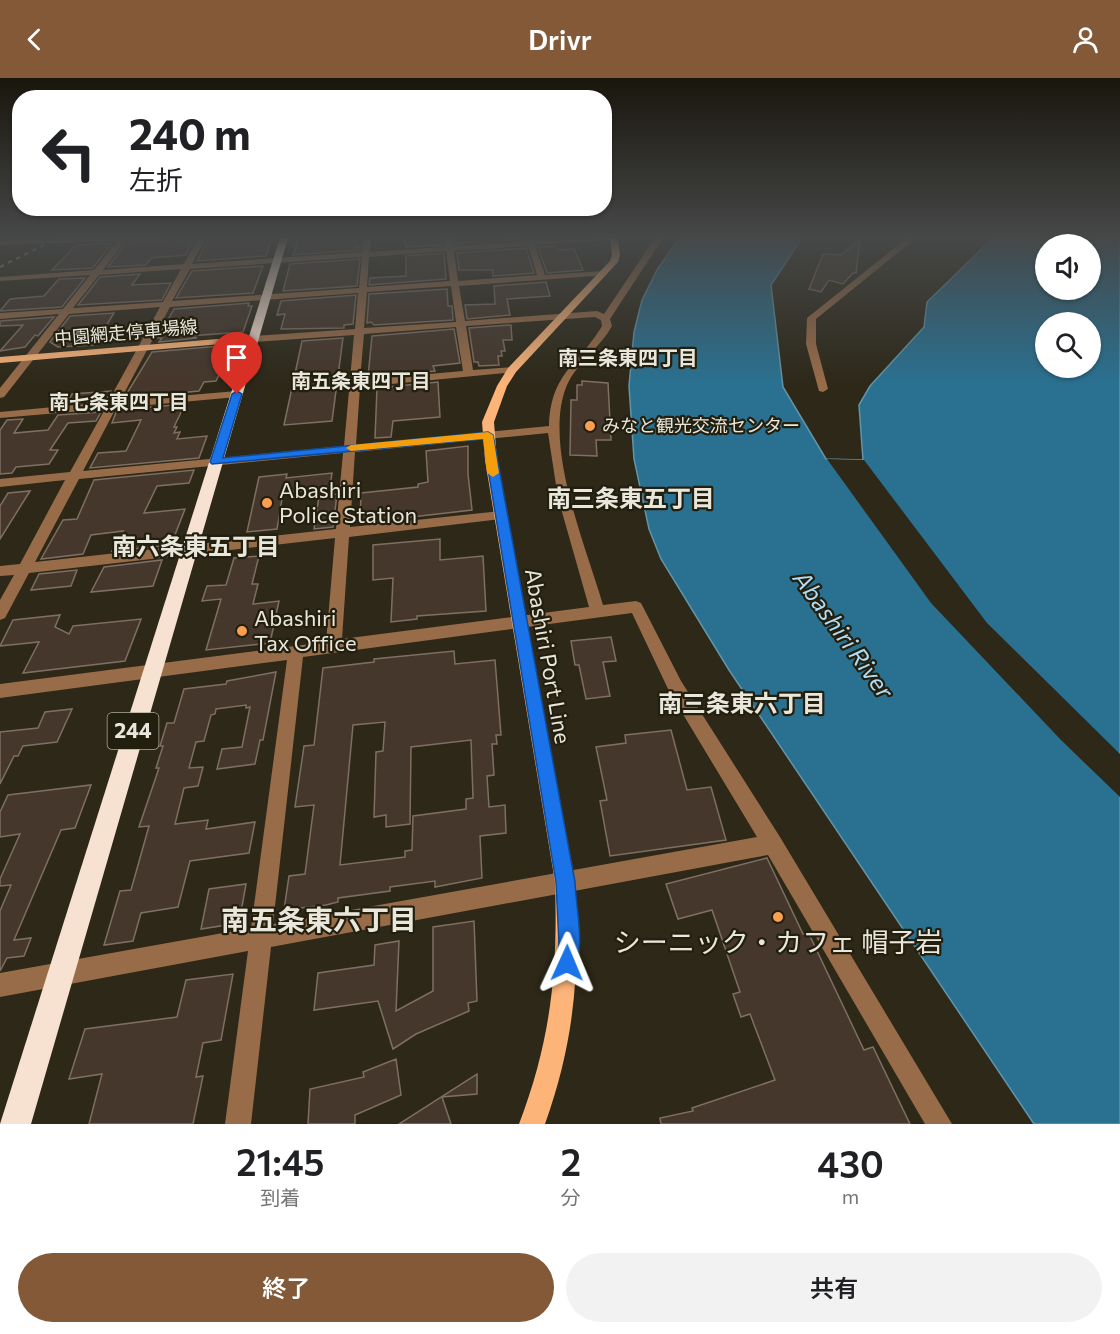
<!DOCTYPE html>
<html lang="ja">
<head>
<meta charset="utf-8">
<style>
  :root { --surface:#fff; --page:#f2f2f2; --text:#202124; --muted:#757577; --accent:#835938 }
  body { margin:0; font-family:Commissioner,"Noto Sans JP",sans-serif; background:var(--page); color:var(--text); height:100vh; display:flex; flex-direction:column; font-size:22px; white-space:nowrap }
  * { box-sizing:border-box; margin:0 }
  p { font-size:20px; color:var(--muted) }
  .icon { flex:none; width:33px; height:33px; fill:none; stroke:currentColor; stroke-width:2; stroke-linecap:round; stroke-linejoin:round }
  .map { position:relative; height:1046px; overflow:hidden }
  .side { display:flex; flex-direction:column; background:var(--surface); flex:1 }
  .side>* { flex:none }
  .banner { position:absolute; left:12px; top:12px; width:600px; height:126px; border-radius:24px; box-shadow:0 2px 4px #0004; background:#fff; color:var(--text); overflow:hidden }
  .buttons { position:absolute; left:1035px; top:156px; display:grid; gap:12px }
  .buttons a { display:grid; place-items:center; width:66px; height:66px; border-radius:50%; background:var(--surface); box-shadow:0 2px 4px #0004; font-size:30px }
  .pin { position:absolute; display:grid; place-items:center; width:51px; height:51px; color:#fff; margin:-62px -26px; border-radius:50% 50% 50% 0; rotate:-45deg; box-shadow:0 0 6px #0007 }
  .pin .icon { rotate:45deg }
  .me { position:absolute; width:66px; margin:-33px; rotate:1deg; stroke-linejoin:round; filter:drop-shadow(0 0 4px #0008) }
  .turn { display:flex; align-items:center; gap:21px; height:126px; padding:0 18px; font-size:27px }
  .turn .icon { width:78px; height:78px; stroke-width:2.5 }
  .turn b { display:block; font-size:42px; line-height:51px }
  .eta { display:flex; justify-content:space-evenly; align-items:center; height:102px; text-align:center }
  .eta b { font-size:36px; font-weight:600; line-height:42px }
  .button { display:flex; gap:12px; margin-top:auto; padding:12px 18px }
  .button a { flex:1; height:69px; border-radius:36px; background:var(--accent); color:#fff; font-size:24px; font-weight:600; line-height:69px; text-align:center }
  .button a+a { background:var(--page); color:var(--text) }
  header { display:flex; justify-content:space-between; align-items:center; height:78px; padding:0 18px; background:var(--accent); color:#fff; font-size:27px; font-weight:600 }
  .map>svg:first-child { display:block }
  .water { fill:#2a7191; stroke:#6394a8; stroke-width:1.5; fill-rule:evenodd }
  .pier { fill:#2d2818 }
  .building { fill:#45372b; stroke:#7f6f62; stroke-width:1.5; fill-rule:evenodd }
  .lines { fill:none; stroke-linecap:round; stroke-linejoin:round }
  .minor { fill:#986c49; fill-rule:evenodd }
  .major { fill:#fdb479; fill-rule:evenodd }
  .highway { fill:#f7e1d0; fill-rule:evenodd }
  .rail { stroke:#ada99d; stroke-width:2; stroke-dasharray:4.5 4.5; stroke-linecap:butt }
  .route { fill:#1a73e8; stroke:#114b97; stroke-width:1.5 }
  .slow { fill:#f59e0b }
  .poi-dot { fill:#fb9e50; stroke:#231f0f; stroke-width:2 }
  .labels { text-anchor:middle; stroke-width:4.5; stroke-linejoin:round; paint-order:stroke }
  .far-street-label { font-size:18px; fill:#e9e6dc; stroke:#231f0f }
  .far-poi-label { font-size:18px; fill:#e9e6dc; stroke:#231f0f; text-anchor:start }
  .far-neighbourhood-label { font-size:20px; font-weight:bold; fill:#e9e6dc; stroke:#231f0f }
  .shield { fill:#231f0f; stroke:#aeaa9e; stroke-width:1.5 }
  .shield-label { font-size:21px; font-weight:bold; fill:#e9e6dc }
  .poi-label { font-size:22px; fill:#e9e6dc; stroke:#231f0f; text-anchor:start }
  .street-label { font-size:22px; fill:#e9e6dc; stroke:#231f0f }
  .neighbourhood-label { font-size:24px; font-weight:bold; fill:#e9e6dc; stroke:#231f0f }
  .water-label { font-size:24px; font-style:italic; fill:#b1dcf3; stroke:#231f0f }
  .near-poi-label { font-size:27px; fill:#e9e6dc; stroke:#231f0f }
  .near-neighbourhood-label { font-size:28px; font-weight:bold; fill:#e9e6dc; stroke:#231f0f }
</style>
</head>
<body>
<header><svg class="icon" aria-label="back" viewBox="0 0 24 24"><path d="M15 5l-7 7 7 7"/></svg>Drivr<svg class="icon" aria-label="person" viewBox="0 0 24 24"><circle cx="12" cy="8" r="4"/><path d="M4 21q1-7 8-7t8 7"/></svg></header>
<div class="map">
<svg width="1120" height="1046" viewBox="0 0 1120 1046">
  <rect width="100%" height="100%" fill="#2d2818"/>
  <!-- water -->
  <path class="water" d="M679,160H802L771,207L783,309L826,381L863,382L859,327L870,308L924,249L927,224L993,160H1120V1046H1034L729,592L661,481L649,451L634,381L629,308L634,254L642,222L657,192ZM1046,166H1090V212H1046ZM1046,244H1090V290H1046Z"/>
  <!-- pier -->
  <path class="pier" d="M827,381L864,382L987,545L1120,676V719L1061,662L931,525Z"/>
  <!-- building -->
  <path class="building" d="M209,160H272L266,178L197,183Z
    M299,160H350V163H357L356,169L360,168V172L293,177Z
    M409,160H442V167L406,169L405,161Z
    M454,160H521V161L455,166Z
    M161,162L160,164L194,162L186,177L151,180L146,187L108,189L126,165Z
    M860,162L856,195H853L843,206L829,202L821,214L809,211L823,176L841,177Z
    M112,165L93,190L52,192L76,167Z
    M555,168L557,172L574,171L583,192L547,195L538,169Z
    M526,170L534,195L493,198V192H459L457,175Z
    M444,175L446,201L369,207L370,200L406,198V178Z
    M360,181L357,208L283,213L290,186Z
    M263,188L253,215L176,220L192,193Z
    M140,196L132,207L171,205L162,222L78,227L100,199Z
    M85,200L62,229L0,233L10,221L44,218L59,201Z
    M546,204L550,218L507,221L510,237L467,241L465,227L495,226L494,208Z
    M447,211L448,228H452L453,242L374,247L371,244L367,245L369,216Z
    M356,217L353,246L344,247V250L281,251L285,236L277,237L281,223Z
    M249,225L248,228H252L243,254L189,258L197,260L159,264L162,260H158L174,231Z
    M114,235L94,267L58,269L50,264L70,238Z
    M54,239L38,258L35,257L25,269L0,273L23,247L0,248V243Z
    M511,247L512,262H503L505,273H501L502,278H498L499,287L479,288L478,284H474L469,250Z
    M454,251L460,285L433,288L435,293L368,299L372,258Z
    M343,260L332,343L284,347L302,263Z
    M220,268L238,275L230,293H221L216,303L204,304L199,313L124,320L152,274Z
    M582,303L608,305L611,362H596L597,378L570,377L571,322H577V307H582Z
    M438,304L440,339L393,343L391,359L375,360L377,310Z
    M111,313L107,322L66,326L72,316Z
    M185,326L174,349H177L174,355L180,354L177,361L207,358L199,380L90,390L98,375L126,373L141,342L112,345L117,332Z
    M101,334L96,343L68,345L50,372H58L49,386L16,389L12,395L0,396V352L7,342L23,341L14,355L48,352L58,337Z
    M468,368V396L472,432L360,445L361,415L418,409V406L428,404L426,373Z
    M194,392L189,405L157,408L144,435L185,431L171,467L112,473L123,453L91,457L83,476L41,481L63,442L77,441L94,402Z
    M332,395L330,409L283,415L277,451L247,454L259,399L287,396L286,400Z
    M30,413L0,461V428L8,415Z
    M337,416L333,449L314,451L319,418Z
    M440,461V482L483,478L486,533L417,538V541L391,544L393,500L373,502V467Z
    M259,478L252,506H258L253,526L279,523L270,565L206,572L221,521L202,523L207,508L226,507L234,480Z
    M162,482L153,508L91,514L104,489Z
    M77,492L71,508L31,512L39,496Z
    M60,537L55,549L69,556L73,548L141,541L125,583L23,595L39,564L0,568L13,542Z
    M611,559L616,583L603,584L610,618L586,621L579,587H575L571,563Z
    M454,573L455,586L495,582L501,657H496L497,666H492L494,697L487,698L489,729L505,727L506,755L480,758L482,800L435,809V803L390,809V813L338,820V824L326,827L284,832L289,798L305,796L314,727L295,729L304,668L314,667L323,590L374,584V581ZM385,644L383,673L376,674L374,739L386,737V749L410,746L411,669L471,662L473,720L466,721V731L413,738L412,772L405,773V779L340,787L353,647Z
    M276,594L263,662H260L255,686L217,691L222,671L242,669L250,629L246,630V627L216,631L215,636L211,637L204,663L196,664L189,690L203,689L198,708L184,710L175,746L208,742L206,751L255,744L249,775L190,783L178,829L141,835L133,863L104,867L120,813L131,812L149,748L139,749L159,690H156L163,668H160L167,645H174L184,611L226,606L227,603Z
    M72,631L57,664L23,668L18,678H14L0,706V654L38,650L45,634Z
    M671,652L687,712L711,709L726,762L610,778L600,723L607,722L596,669L626,665L625,657Z
    M91,707L75,750L61,752L14,862L31,860L24,878L7,880L0,893V833L11,807L0,808V801L20,756L0,759V734L8,717Z
    M767,780L803,856L808,854L864,972L873,969L910,1046H661L660,1040L693,1033L692,1030L775,1002L750,936L741,939L733,916L740,914L712,832L678,841L666,806Z
    M246,806L239,845L201,851L209,811Z
    M474,843L477,923L468,925L469,933L416,956L393,971L378,923L314,932L318,895L374,887L375,867L399,863L396,933L433,913V849Z
    M233,896L221,962L203,965L196,999L203,998L193,1046H89L102,996L69,1001L85,951L177,939L186,902Z
    M396,981L401,1017L355,1037V1046H308L310,1011L364,999L363,994Z
    M477,996V1016L442,1019L451,1046H399Z"/>
  <g class="lines">
    <!-- minor -->
    <path class="minor" d="M85,160H160L156,162L125,163L103,192L184,186L198,160H206L192,186L362,174L363,160H371L370,174L445,169L444,160H452L453,168L526,163L525,160H533L534,163L615,160L611,162L535,167L545,197L604,193H607V197L459,208L465,243L597,233L604,236L655,160H663L610,241L612,248L607,256C595,273 575,288 567,307C542,366 586,468 603,527L636,523L641,525L681,603L780,759L952,1046H925L768,777L271,869L251,1046H225L248,873L0,919V895L251,850L287,582L0,620V606L326,564L335,460L29,495L5,540L0,542V522L14,497L0,498V488L20,486L65,402L0,409V401L70,394L105,331L0,340V334L108,324L160,229L69,236L4,319L0,320V310L59,236L0,241V235L63,231L90,197L0,203V199L94,192L117,163L0,167V163ZM528,168L537,197L458,203L454,173ZM446,173L450,203L367,209L369,179ZM362,179L359,210L172,223L190,191ZM181,191L163,224L73,230L99,197ZM451,208L456,244L364,250L367,214ZM358,215L355,251L254,258L249,261L254,264L354,257L344,368L83,393L116,330L237,319L242,316L237,313L120,323L170,229ZM595,239L601,242L602,248C578,288 551,294 549,348L356,367L360,309L516,294V290L512,289L473,292L466,248ZM456,249L463,293L360,302L364,256ZM548,355L558,420L589,529L342,561L349,459L501,441L508,437L501,433L350,449L355,374ZM343,375L336,451L35,484L79,401ZM632,535L669,613L757,759L273,846L303,579Z
      M907,160H916L816,241V266L828,311L823,314L819,313L806,266L807,240Z"/>
    <!-- major -->
    <path class="major" d="M610,160H618L620,177L618,184L516,294L507,308L494,344L497,382L575,804C580,893 575,962 545,1046H519C551,962 558,893 555,804L485,382L482,344L497,308L508,290L610,183L612,177Z
      M254,258L259,261L257,263L0,285V279Z"/>
    <!-- highway -->
    <path class="highway" d="M280,160H288L31,1046H0Z"/>
    <!-- rail -->
    <path class="rail" d="M0,189L58,160"/>
  </g>
  <!-- sky -->
  <linearGradient id="sky" x2="0" y2="1"><stop stop-color="#19160d"/><stop offset="0.52" stop-color="#464848"/><stop offset="1" stop-color="#464848" stop-opacity="0"/></linearGradient>
  <rect width="1120" height="306" fill="url(#sky)"/>
  <!-- route -->
  <path class="route" d="M237,313L242,316L223,380L488,354L493,357L575,804C576,830 585,867 575,892L567,895L560,892L557,885L559,866L556,804L483,361L212,386L210,384L232,316Z"/>
  <!-- slow -->
  <path class="slow" d="M488,354L493,357L499,395L493,399L487,395L483,361L351,373L346,370L351,367Z"/>
  <!-- markers -->
  <g class="poi-dot">
    <circle cx="590" cy="348" r="6"/>
    <circle cx="267" cy="425" r="6"/>
    <circle cx="242" cy="553" r="6"/>
    <circle cx="778" cy="839" r="6"/>
  </g>
  <g class="labels">
    <!-- far-street labels -->
    <g class="far-street-label">
      <text transform="translate(126 255) rotate(-5)" y="6">中園網走停車場線</text>
    </g>
    <!-- far-poi labels -->
    <g class="far-poi-label">
      <text x="602" y="354">みなと観光交流センター</text>
    </g>
    <!-- far-neighbourhood labels -->
    <g class="far-neighbourhood-label">
      <text x="628" y="287">南三条東四丁目</text>
      <text x="361" y="310">南五条東四丁目</text>
      <text x="119" y="331">南七条東四丁目</text>
    </g>
    <!-- shield labels -->
    <rect class="shield" x="107.5" y="635" width="51" height="36" rx="4.5"/>
    <g class="shield-label">
      <text x="133" y="660">244</text>
    </g>
    <!-- poi labels -->
    <g class="poi-label">
      <text x="279" y="420">Abashiri<tspan x="279" dy="25">Police Station</tspan></text>
      <text x="254" y="548">Abashiri<tspan x="254" dy="25">Tax Office</tspan></text>
    </g>
    <!-- street labels -->
    <g class="street-label">
      <text transform="translate(548 578) rotate(80)" y="8">Abashiri Port Line</text>
    </g>
    <!-- neighbourhood labels -->
    <g class="neighbourhood-label">
      <text x="631" y="429">南三条東五丁目</text>
      <text x="196" y="477">南六条東五丁目</text>
      <text x="742" y="634">南三条東六丁目</text>
    </g>
    <!-- water labels -->
    <g class="water-label">
      <text transform="translate(843 557) rotate(54)" y="8">Abashiri River</text>
    </g>
    <!-- near-poi labels -->
    <g class="near-poi-label">
      <text x="778" y="874">シーニック・カフェ 帽子岩</text>
    </g>
    <!-- near-neighbourhood labels -->
    <g class="near-neighbourhood-label">
      <text x="319" y="852">南五条東六丁目</text>
    </g>
  </g>
</svg>
<div class="buttons">
<a><svg class="icon" aria-label="sound" viewBox="0 0 24 24"><path d="M4 9h4l5-4v14l-5-4H4zM17 9q2 3 0 6"/></svg></a>
<a><svg class="icon" aria-label="search" viewBox="0 0 24 24"><circle cx="10" cy="10" r="6"/><path d="M15 15l6 6"/></svg></a>
</div>
<div class="pin" style="left:237px;top:316px;background:#d93025"><svg class="icon" aria-label="arrive" viewBox="0 0 24 24"><path d="M6 21V4h12l-3 4 3 4H6"/></svg></div>
<svg class="me" style="left:567px;top:885px" viewBox="-20 -20 40 40"><path d="M0-17L14 15 0 8-14 15z" fill="#1a73e8" stroke="#fff" stroke-width="4"/></svg>
<div class="banner">
<div class="turn"><svg class="icon" aria-label="left" viewBox="0 0 24 24"><path d="M17 20v-9H6M10 6l-5 5 5 5"/></svg><div><b>240 m</b>左折</div></div>
</div>
</div>
<section class="side">
<div class="eta">
<div><b>21:45</b><p>到着</p></div>
<div><b>2</b><p>分</p></div>
<div><b>430</b><p>m</p></div>
</div>
<div class="button"><a>終了</a><a>共有</a></div>
</section>
</body>
</html>
